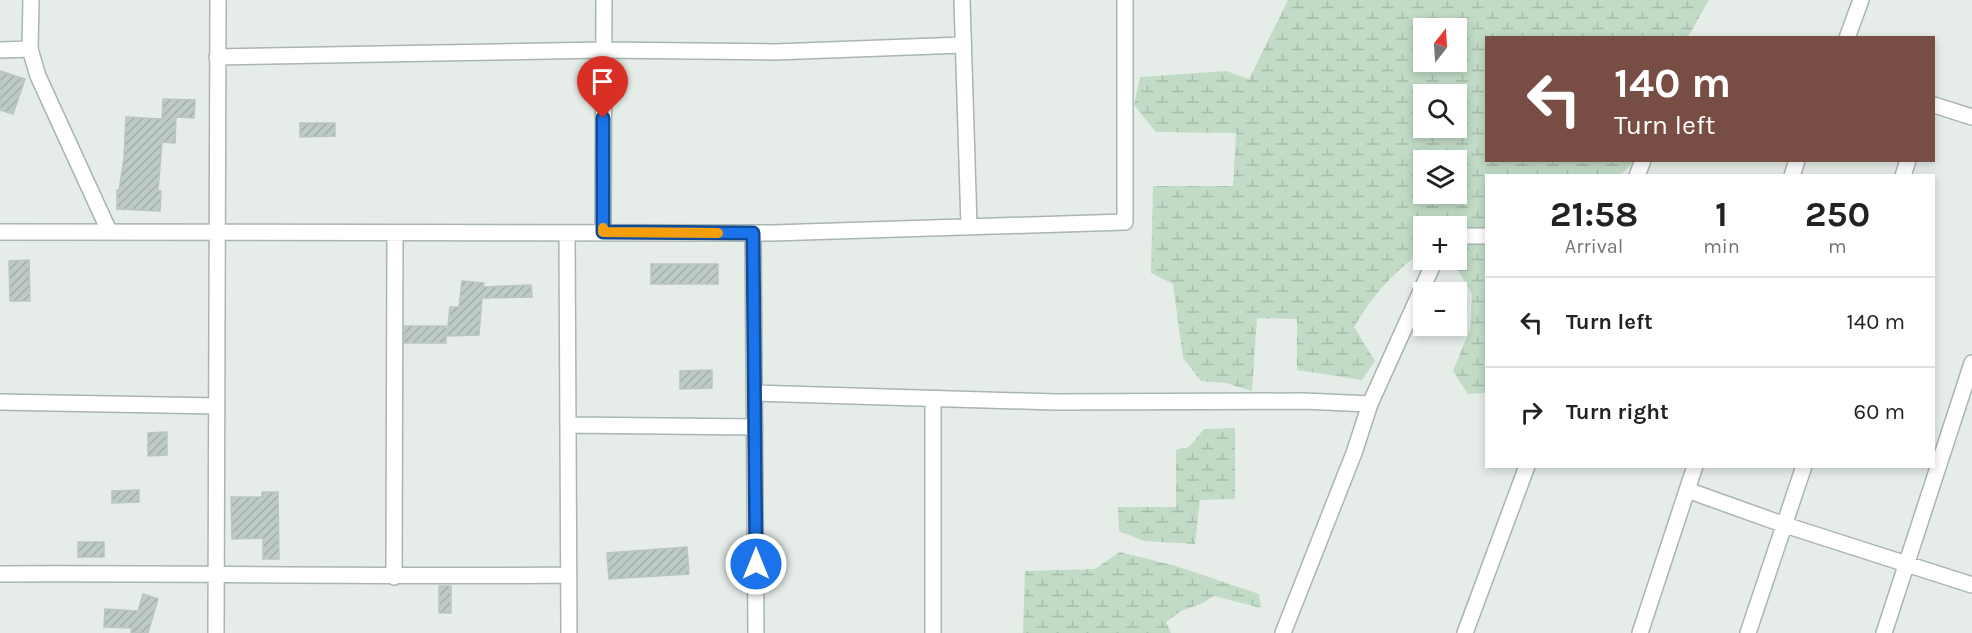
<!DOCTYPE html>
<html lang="en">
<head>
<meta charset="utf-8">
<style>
  :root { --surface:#fff; --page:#f6f6f6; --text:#222; --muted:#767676; --line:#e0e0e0 }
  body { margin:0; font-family:Karla,sans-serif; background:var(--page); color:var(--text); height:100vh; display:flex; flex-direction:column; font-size:22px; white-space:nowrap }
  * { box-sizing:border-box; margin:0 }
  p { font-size:20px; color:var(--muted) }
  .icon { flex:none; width:33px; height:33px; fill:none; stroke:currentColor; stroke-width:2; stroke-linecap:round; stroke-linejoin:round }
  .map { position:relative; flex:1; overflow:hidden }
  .panel { position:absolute; left:1485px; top:174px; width:450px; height:294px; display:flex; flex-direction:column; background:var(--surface); border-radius:0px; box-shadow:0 3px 9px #0003 }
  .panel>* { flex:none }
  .hud { position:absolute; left:1485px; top:36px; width:450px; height:126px; border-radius:0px; box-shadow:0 3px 9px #0003; background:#784d44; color:#fff; overflow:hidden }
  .needle { width:39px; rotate:17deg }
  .tools { position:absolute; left:1413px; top:18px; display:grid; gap:12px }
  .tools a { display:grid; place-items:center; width:54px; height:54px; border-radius:0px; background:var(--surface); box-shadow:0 3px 9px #0003; font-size:30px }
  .pin { position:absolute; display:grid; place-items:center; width:51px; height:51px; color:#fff; margin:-62px -26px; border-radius:50% 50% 50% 0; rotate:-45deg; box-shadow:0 0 6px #0007 }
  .pin .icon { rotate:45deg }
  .me { position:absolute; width:66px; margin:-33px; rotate:0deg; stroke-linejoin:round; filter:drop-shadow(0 0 4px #0008) }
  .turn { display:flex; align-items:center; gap:21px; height:126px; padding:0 30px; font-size:27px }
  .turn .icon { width:78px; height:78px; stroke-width:2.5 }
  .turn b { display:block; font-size:42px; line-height:51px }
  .eta { display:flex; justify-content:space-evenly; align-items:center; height:102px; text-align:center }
  .eta b { font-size:36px; font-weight:700; line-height:42px }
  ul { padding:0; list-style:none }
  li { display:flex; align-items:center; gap:18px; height:90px; padding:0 30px; border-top:2px solid var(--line) }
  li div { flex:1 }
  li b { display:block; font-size:22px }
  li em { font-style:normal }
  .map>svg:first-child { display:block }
  .wetland { fill:url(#wetland-marsh); fill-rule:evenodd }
  .building { fill:url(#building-hatch); stroke:#b9c6bf; stroke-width:1.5 }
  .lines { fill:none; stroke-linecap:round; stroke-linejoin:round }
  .minor-casing { stroke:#a9b5af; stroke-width:18 }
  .minor { stroke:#fff; stroke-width:15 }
  .route-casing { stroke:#114b97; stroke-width:15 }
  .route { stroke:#1a73e8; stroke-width:10 }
  .slow { stroke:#f59e0b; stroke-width:10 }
</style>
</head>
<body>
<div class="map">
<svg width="1972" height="633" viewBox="0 0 1972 633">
  <defs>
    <pattern id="wetland-marsh" width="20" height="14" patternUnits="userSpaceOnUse" patternTransform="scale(1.5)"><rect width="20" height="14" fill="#c1dbc6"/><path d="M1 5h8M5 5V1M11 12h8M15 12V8" fill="none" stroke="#a6bdab"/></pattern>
    <pattern id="building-hatch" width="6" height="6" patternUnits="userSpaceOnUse" patternTransform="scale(1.5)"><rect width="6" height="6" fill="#becac5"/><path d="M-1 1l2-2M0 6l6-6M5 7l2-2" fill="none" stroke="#a3aeaa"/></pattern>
  </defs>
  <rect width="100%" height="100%" fill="#e6ede9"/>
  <!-- wetland -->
  <path class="wetland" d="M1288,0H1709L1688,37L1486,38V160L1634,161L1621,175L1486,176V393L1468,394L1453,371L1470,329L1472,294L1453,262L1445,260H1456V226H1424L1423,254L1420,253C1391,275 1373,295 1354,327L1375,361L1362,380L1297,370V319L1257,318L1252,391L1226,383L1201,381L1183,358L1173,284L1151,273L1153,186H1233L1236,133L1156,132L1134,105L1140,77L1226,71L1249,79ZM1424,28H1456V62H1424ZM1424,94H1456V128H1424ZM1424,160H1456V194H1424Z
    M1235,428V499L1200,500L1195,544L1144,541L1119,531L1118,507H1176V450L1189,447L1204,429Z
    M1120,552L1176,566L1259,594L1261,608L1214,596L1203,603L1181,611L1166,622L1171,633H1023L1025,571L1095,569Z"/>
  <!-- building -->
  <path class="building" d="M0,71L25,79L13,114L0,110Z
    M163,99L195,100L194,118L176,117L175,143L162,142L158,191H161L160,211L117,209V190H119L124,158L126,117L162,119Z
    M300,123H335V136L300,137Z
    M29,260L30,301H10L9,261Z
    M651,264H718V284H651Z
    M462,281L484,283L483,287L531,285L532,297L482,298L479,335L447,336L450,307H459Z
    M404,326H446V343H404Z
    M712,370V388L680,389V371Z
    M167,432V455L148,456V433Z
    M139,490V502L112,503V491Z
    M262,492H278L279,559H263V538L232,539L231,497H262Z
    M78,542H104V557H78Z
    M687,547L689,574L609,579L607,553Z
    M439,586H451V613H439Z
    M143,594L158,599L148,633H131L132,628L104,627L105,609L138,611Z"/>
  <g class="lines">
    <!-- minor casing -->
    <g class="minor-casing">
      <path id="minor" d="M31,0L30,49L38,76L109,231
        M962,0L969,226
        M1847,38L1861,0
        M0,50L30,49
        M217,57L603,50L775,52L962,45
        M1934,105L1972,117
        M1637,176L1643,160
        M1792,176L1797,160
        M1903,176L1908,160
        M0,232L772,233L1125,222V0
        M603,232L604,0
        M567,233L569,633
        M753,233L756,633
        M1456,239L1464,236H1486
        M755,393L1055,402L1303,401L1370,404
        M933,400V633
        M0,402L216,406
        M569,425L755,427
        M1687,490L1785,525L1972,585
        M0,574C189,573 378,577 568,575
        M394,577L395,233
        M216,633L218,0
        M1283,633L1354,453L1370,404L1435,260
        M1465,633L1527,466
        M1640,633L1695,466
        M1748,633L1804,466
        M1884,633L1972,363"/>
    </g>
    <!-- minor -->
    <use href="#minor" class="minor"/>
  </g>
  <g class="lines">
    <!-- route casing -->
    <g class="route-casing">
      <path id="route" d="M603,118V232L753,233L756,564"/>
    </g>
    <!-- route -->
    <use href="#route" class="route"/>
    <!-- slow -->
    <path class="slow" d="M603,228V232L718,233"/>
  </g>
</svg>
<div class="tools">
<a><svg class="needle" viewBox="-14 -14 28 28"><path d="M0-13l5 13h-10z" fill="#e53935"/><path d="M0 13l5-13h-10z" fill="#767676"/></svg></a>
<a><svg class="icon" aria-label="search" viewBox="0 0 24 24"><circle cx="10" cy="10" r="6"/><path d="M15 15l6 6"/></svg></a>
<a><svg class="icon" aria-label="layers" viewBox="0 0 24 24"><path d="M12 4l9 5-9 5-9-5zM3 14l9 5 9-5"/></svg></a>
<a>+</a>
<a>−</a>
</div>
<div class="pin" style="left:603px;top:118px;background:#d93025"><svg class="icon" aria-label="arrive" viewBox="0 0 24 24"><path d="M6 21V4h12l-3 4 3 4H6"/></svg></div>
<svg class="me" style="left:756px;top:564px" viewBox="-20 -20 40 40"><circle r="17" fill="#1a73e8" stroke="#fff" stroke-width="3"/><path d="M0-11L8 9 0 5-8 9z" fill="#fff"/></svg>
<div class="hud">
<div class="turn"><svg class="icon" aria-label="left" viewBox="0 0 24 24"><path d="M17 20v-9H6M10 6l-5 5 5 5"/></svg><div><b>140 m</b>Turn left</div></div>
</div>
<section class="panel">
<div class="eta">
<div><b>21:58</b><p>Arrival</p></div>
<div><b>1</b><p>min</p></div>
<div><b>250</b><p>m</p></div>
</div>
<ul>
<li><svg class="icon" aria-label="left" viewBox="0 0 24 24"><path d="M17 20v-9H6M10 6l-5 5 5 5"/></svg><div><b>Turn left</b></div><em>140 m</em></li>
<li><svg class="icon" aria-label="right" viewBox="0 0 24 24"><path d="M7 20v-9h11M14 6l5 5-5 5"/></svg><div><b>Turn right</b></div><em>60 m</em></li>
</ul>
</section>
</div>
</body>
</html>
